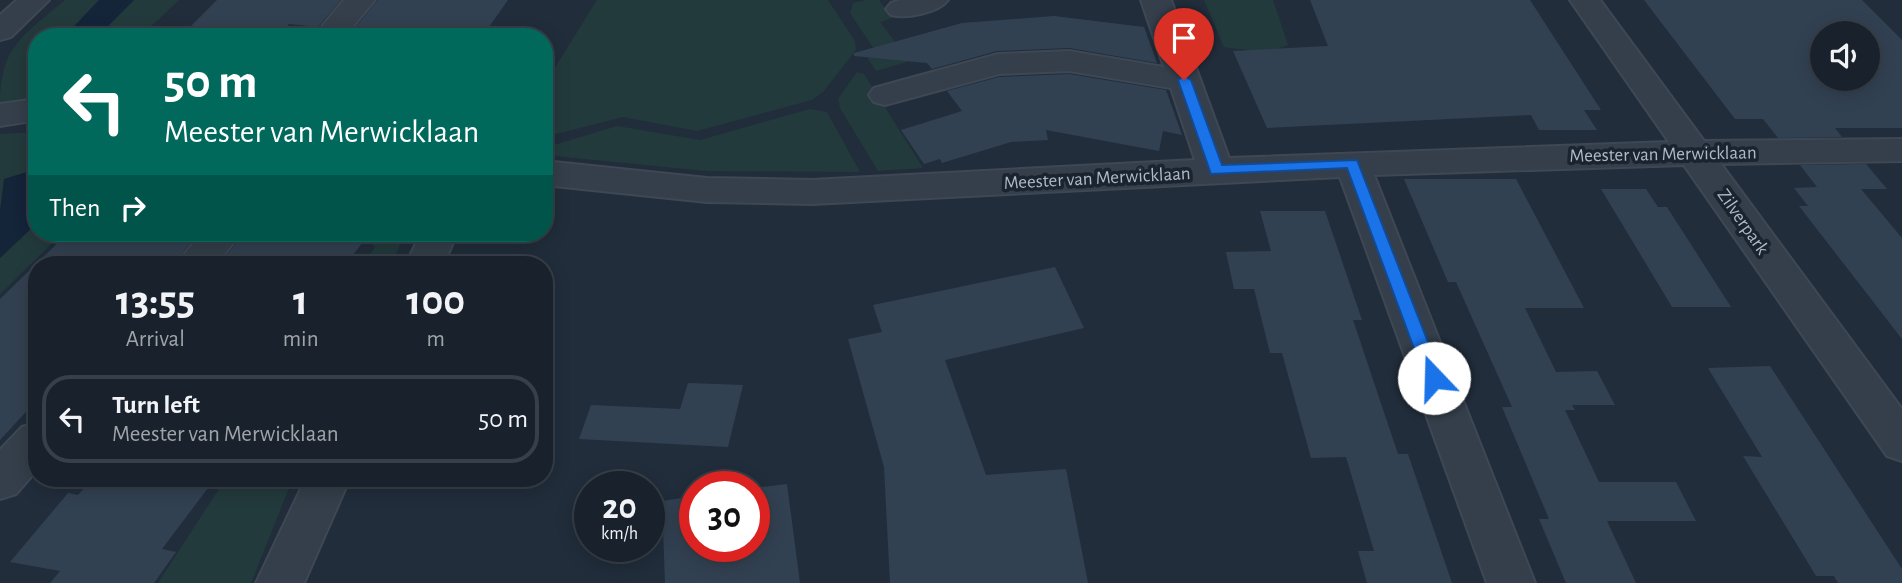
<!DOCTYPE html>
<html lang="en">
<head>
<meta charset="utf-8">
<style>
  :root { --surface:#19222c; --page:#222a34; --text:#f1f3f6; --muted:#9fa4a9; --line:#373f48 }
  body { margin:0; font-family:"Alegreya Sans",sans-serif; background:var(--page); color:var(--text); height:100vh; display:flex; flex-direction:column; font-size:26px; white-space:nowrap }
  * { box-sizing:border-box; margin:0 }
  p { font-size:23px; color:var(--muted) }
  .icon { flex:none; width:38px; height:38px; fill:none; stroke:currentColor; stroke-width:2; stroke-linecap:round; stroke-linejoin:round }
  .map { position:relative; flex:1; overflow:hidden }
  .sheet { position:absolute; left:28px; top:256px; width:525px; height:231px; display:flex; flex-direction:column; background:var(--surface); border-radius:28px; box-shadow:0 4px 18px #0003,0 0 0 2px var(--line) }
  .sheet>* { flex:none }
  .guide { position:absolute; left:28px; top:28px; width:525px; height:214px; border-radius:28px; box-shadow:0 4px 18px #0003,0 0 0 2px var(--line); background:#00695c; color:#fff; overflow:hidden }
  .fabs { position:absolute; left:1810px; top:21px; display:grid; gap:14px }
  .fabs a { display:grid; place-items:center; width:70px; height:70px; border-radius:50%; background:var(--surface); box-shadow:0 4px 18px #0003,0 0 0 2px var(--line); font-size:35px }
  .speed { position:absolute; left:574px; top:471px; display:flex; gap:14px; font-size:35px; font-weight:700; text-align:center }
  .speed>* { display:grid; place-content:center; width:91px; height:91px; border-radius:50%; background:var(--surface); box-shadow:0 4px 18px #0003,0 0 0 2px var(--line); line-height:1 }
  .speed small { font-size:18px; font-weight:400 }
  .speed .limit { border:10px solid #d22; background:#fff; color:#111 }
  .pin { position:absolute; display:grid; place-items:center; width:60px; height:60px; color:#fff; margin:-72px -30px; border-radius:50% 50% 50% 0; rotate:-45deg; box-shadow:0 0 7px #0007 }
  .pin .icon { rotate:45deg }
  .me { position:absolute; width:77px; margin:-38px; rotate:339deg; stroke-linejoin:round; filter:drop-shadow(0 0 5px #0008) }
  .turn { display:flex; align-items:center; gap:24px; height:147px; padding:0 21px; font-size:32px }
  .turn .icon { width:91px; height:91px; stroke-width:2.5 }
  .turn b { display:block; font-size:49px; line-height:60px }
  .then { display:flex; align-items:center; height:66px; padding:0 21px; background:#0003; gap:14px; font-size:26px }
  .eta { display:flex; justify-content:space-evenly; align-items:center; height:119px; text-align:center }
  .eta b { font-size:42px; font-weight:700; line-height:49px }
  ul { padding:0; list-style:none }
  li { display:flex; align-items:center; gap:21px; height:88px; margin:0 14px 10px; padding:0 7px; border:4px solid var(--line); border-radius:28px }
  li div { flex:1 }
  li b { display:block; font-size:26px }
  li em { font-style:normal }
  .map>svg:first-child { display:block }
  .green { fill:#233a3c }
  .water { fill:#142439 }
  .building { fill:#324152; fill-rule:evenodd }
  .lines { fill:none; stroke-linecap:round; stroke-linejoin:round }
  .street-casing { stroke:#3e4854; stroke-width:4 }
  .street { fill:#343f4b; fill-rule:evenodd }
  .route { fill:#1a73e8; stroke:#114b97; stroke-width:2 }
  .labels { text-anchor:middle; stroke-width:7; stroke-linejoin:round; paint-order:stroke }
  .street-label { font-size:19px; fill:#afb9c7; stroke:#1a2430 }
</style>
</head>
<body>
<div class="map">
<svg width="1902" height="583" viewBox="0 0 1902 583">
  <rect width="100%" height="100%" fill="#212d3b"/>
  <!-- green -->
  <path class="green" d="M65,0H99L64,37H37V105L0,107C0,46 21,38 65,0Z
    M134,0H179L140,37H97Z
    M597,0H828L855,41L856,50L823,92L812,100L697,131L623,117L544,137V85Z
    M866,0H879L892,18L880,22L910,61L876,71L868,59L874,49L850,13L853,3Z
    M1204,0H1273L1288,45C1267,54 1246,50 1224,47Z
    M857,72L864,74L923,168L878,171L840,108L838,99Z
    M810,109L827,112L860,172L706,171L544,155V148L617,126L700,140Z
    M37,132V169L5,179L0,211V134Z
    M37,223V233H63L0,294V258Z
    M357,233H405L392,264H363L375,247Z
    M226,478H293L251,583H158Z"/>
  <!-- water -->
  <path class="water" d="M99,0H134L97,37H64Z
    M37,169V223L0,258V211L4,179Z"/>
  <!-- building -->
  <path class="building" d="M217,0H341L318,27L289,24L277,37H180Z
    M378,0H508L482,37H385L387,33L353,30Z
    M1310,0H1530L1601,110H1584L1597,130H1539L1531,115L1267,128L1233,51L1328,46Z
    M1644,0H1862L1902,40V128H1835L1842,137L1778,138L1763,119H1735ZM1822,33H1867V79H1822Z
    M1054,16L1144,27L1157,63L1069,48L997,51L932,69L927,63L854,56V53L962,23Z
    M1069,74L1166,90L1182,135L1163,131L1159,151L1046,130L1048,140L1011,142L942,163L940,159L924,164L901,130L962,111L947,91L999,77Z
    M1866,164L1887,189H1861L1902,238V339L1799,206H1808L1794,188L1817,187L1800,165Z
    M1404,179H1516L1584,308H1525L1556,372L1597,371L1615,405H1572L1575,410H1565L1599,482H1676L1696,521H1607L1636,583H1566L1539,519H1549L1502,407H1512L1456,282H1448Z
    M1601,189H1646L1658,207H1667L1731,307H1672Z
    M1260,211H1325L1362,320H1353L1398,454H1408L1452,583H1367L1358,551H1374L1346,457L1311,458L1282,353H1270L1254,289H1234L1226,252L1271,251Z
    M68,233H199L173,264H37V400L0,440V299Z
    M244,233H370L346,264H220Z
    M1055,267L1084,328L945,360L986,475L1066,469L1088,583H890L884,467L848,339L882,332L873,305Z
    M1770,366L1902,569V583H1838L1834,576H1816L1785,525L1743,456L1762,457L1708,368Z
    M688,383L743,385L728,447L579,439L591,405L680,409Z
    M93,478H170L211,484L162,549L176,552L154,583H50L60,571L10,562L68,493L78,495Z
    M787,484L800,583H665L662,501L695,496V546H754V488Z"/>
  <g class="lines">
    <!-- street casing -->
    <g class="street-casing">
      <path id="street" d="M17,0H49L11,37L0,40V15Z
        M344,0H375L344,37H313Z
        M900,0H948C938,13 906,19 891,15L886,9L891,3Z
        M1141,0H1171L1229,158L1669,142L1570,0H1600L1704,141L1902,139V161L1721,164L1902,409V461L1887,456L1684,165L1374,175L1535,583H1487L1340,177L812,204L707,202L544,185V161L707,178L812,180L1195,160L1171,88L1069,71L999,74L885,105L874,102L869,95L874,88L998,54L1069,51L1164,67Z
        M37,99V120L0,126V104Z
        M202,233H241L217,264H176Z
        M421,233H457L444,264H406Z
        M37,422V470L16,494L0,499V450L22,427Z
        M306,478H350L304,583H256Z"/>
    </g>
    <!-- street -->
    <use href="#street" class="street"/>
  </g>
  <!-- route -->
  <path class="route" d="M1184,76L1191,80L1222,165L1357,160L1442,378L1440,383H1428L1425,378L1347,168L1211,174L1178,80Z"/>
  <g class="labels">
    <!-- street labels -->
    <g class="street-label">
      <text transform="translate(1663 153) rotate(-1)" y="7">Meester van Merwicklaan</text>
      <text transform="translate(1097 177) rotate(-3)" y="7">Meester van Merwicklaan</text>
      <text transform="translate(1744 221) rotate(55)" y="7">Zilverpark</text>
    </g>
  </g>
</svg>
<div class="fabs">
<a><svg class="icon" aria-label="sound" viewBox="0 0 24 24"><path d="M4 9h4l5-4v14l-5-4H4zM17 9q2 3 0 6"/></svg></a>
</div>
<div class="speed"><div>20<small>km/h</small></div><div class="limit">30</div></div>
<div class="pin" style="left:1184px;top:80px;background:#d93025"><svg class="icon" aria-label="arrive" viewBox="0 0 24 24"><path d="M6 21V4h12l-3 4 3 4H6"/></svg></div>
<svg class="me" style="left:1434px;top:378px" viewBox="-20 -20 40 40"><circle r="19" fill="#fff"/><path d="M0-13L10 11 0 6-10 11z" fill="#1a73e8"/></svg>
<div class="guide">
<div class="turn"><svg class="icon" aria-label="left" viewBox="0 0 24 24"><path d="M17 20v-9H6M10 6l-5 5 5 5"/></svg><div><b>50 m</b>Meester van Merwicklaan</div></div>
<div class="then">Then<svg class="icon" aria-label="right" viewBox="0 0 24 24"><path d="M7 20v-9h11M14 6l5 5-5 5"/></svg></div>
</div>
<section class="sheet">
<div class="eta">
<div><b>13:55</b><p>Arrival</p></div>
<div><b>1</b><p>min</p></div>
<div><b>100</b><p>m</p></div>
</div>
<ul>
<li><svg class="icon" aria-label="left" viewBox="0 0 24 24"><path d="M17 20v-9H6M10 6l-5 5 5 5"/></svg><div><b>Turn left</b><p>Meester van Merwicklaan</p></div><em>50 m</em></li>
</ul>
</section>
</div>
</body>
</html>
